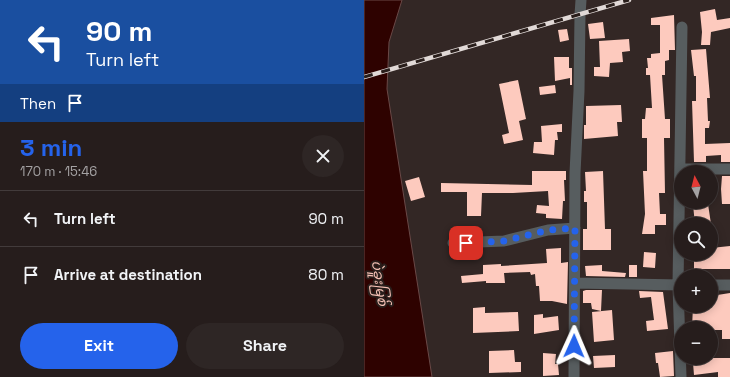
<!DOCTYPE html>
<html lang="en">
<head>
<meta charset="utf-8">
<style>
  :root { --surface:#261d1c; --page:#2e2625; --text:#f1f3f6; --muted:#a4a2a3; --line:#423b3b; --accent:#2563eb }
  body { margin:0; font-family:"Space Grotesk","Noto Sans Myanmar",sans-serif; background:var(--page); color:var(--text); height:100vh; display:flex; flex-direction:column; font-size:15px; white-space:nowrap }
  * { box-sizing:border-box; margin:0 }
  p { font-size:13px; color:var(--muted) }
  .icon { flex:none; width:22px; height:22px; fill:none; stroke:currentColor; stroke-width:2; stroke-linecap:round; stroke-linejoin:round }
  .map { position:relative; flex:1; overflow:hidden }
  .panel { display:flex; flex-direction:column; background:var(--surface); width:364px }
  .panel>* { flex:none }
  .banner { background:#1a4fa0; color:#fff; overflow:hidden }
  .needle { width:26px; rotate:353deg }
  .fabs { position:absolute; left:310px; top:165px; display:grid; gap:8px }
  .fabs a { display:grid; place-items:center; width:44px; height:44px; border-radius:50%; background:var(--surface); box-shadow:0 2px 10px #0003,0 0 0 1px var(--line); font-size:20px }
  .pin { position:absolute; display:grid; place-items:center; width:34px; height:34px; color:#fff; margin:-17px; border-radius:8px; box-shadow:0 2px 6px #0006 }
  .me { position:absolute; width:44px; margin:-22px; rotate:1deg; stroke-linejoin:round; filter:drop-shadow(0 0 3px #0008) }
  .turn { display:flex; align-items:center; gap:14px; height:84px; padding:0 20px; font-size:18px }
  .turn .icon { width:52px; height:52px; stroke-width:2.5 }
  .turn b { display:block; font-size:28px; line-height:34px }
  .then { display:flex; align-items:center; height:38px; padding:0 20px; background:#0003; gap:8px; font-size:15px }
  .round { display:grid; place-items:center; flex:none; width:42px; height:42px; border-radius:21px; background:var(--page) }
  .head { display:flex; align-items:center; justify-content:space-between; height:68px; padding:0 20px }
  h1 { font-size:24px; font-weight:600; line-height:30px; color:var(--accent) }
  .primary-button { display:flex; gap:8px; margin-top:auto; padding:8px 20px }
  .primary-button a { flex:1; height:46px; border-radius:24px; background:var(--accent); color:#fff; font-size:16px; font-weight:600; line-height:46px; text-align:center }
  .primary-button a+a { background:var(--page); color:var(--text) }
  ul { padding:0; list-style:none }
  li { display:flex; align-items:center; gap:12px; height:56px; padding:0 20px; border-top:1px solid var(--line) }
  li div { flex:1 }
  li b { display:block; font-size:15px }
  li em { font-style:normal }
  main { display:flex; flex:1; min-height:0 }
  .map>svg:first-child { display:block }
  .water { fill:#2e0200; stroke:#6a4947 }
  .building { fill:#fdcabe }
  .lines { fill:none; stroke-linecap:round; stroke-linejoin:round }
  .minor { stroke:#575d5f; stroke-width:11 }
  .rail-casing { stroke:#e1d9d7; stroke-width:4.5 }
  .rail { stroke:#291e1b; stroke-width:3; stroke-dasharray:9; stroke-linecap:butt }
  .route { stroke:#2563eb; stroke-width:7; stroke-dasharray:0 12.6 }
  .labels { text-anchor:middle; stroke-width:4; stroke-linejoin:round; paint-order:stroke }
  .water-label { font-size:14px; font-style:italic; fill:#f5c0b4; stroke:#291e1b }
</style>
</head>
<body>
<main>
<section class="panel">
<div class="banner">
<div class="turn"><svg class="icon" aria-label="left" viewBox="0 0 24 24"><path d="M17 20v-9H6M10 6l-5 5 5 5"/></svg><div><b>90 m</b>Turn left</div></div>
<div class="then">Then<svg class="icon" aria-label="arrive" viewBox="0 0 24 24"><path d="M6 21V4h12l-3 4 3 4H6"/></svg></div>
</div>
<div class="head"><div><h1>3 min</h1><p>170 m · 15:46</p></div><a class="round"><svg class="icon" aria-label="close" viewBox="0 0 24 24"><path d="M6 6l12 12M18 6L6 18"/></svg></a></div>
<ul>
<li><svg class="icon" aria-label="left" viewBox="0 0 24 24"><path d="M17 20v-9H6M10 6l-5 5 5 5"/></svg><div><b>Turn left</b></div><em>90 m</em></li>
<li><svg class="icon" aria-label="arrive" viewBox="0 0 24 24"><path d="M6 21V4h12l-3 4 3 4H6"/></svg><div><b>Arrive at destination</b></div><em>80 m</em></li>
</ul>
<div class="primary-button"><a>Exit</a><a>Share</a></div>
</section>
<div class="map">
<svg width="366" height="377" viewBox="0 0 366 377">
  <rect width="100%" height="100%" fill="#332725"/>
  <!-- water -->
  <path class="water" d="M0,0H38L25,42L23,89L68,377H0Z"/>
  <!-- building -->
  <path class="building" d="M351,9L353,20L366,18V28L347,32L346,45H337L338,32L336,12Z
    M310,15L311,50H305V60L301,61V75H298L301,119H306V138H300L301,193H295L296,214H302V225H291V234H278L281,214L279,171H283V138H278V119H281L282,108H288L286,75H282V68H284L283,58H287V54L296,53V25H287V18Z
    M239,22L241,38L226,39L224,24Z
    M203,29L205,40L196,42L194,30Z
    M265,39L266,51L258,52L259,62L246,63L245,77L230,76V67H236L235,41Z
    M342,49L346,98H343L344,121H346L345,128H341V144L366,143V162H357V155L342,156V162H330L328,101H332V76H330L327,50Z
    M190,57H205V68H208V85H206V78L191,81Z
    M154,80L162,119L155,121L159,140L140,144L138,135L145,133L135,84Z
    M191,85L192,93L176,95L175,87Z
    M257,105L258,122H253L254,136L220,139V125H222V106Z
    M198,124V132H193L194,140H191L190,155L169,153L170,142H178L177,126Z
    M168,171H202V180H200L201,201H199L198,219L182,218V214L172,213L173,205L185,206L184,191L149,193H118L117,216H103V192H77V183L168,185Z
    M239,171L241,229H247V250H219V229H223V202H220V191H222L221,172Z
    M358,176H366V204H358L357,189Z
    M55,177L61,197L47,201L41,181Z
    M344,204L347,224H331L329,205Z
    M366,246V269H338L339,276H330V259H335L334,254H347V248Z
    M197,248V263L204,262L203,304L188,301H176L175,286H172L171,274L167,275L166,272L140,273L141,283H122V281L98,283L97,276L119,274V265L137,264V266L183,263L182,249Z
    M280,252L292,253L291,268L279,267Z
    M238,265V271L262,273L261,277L222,276L221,266Z
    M265,265H273V277H265Z
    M222,290H238L237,311L228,309L227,303H219V291Z
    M275,291L299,292L304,329L283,331L282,321L290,320L287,297L276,298Z
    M366,293V339H358V330H347V328H328L329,306H347V296Z
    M121,307V313L154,312L155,331L109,333V308Z
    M248,310L250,340L230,342L228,312Z
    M179,314V318L194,316L195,330L170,334V315Z
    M150,350L151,362H157V372L125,373V351Z
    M309,351L310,376L296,377L294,363H292L291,353Z
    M179,353L192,354L191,364H194L195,375L179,376Z
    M251,355V367L230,368L229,356Z
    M330,358H366V377H354V372L330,375L329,363H331Z"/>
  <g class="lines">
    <!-- minor -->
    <path class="minor" d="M316,169H366
      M89,243L140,241L184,230L211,228
      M211,283L317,285
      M347,285H366
      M210,377L211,173L215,91L216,15L217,0
      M317,377L314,285L318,27"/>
    <!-- rail casing -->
    <g class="rail-casing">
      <path id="rail" d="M0,77L265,0"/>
    </g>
    <!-- rail -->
    <use href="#rail" class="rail"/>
  </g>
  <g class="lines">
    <!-- route -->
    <path class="route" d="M102,243L140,241L184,230L211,228L210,346"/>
  </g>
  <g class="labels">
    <!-- water labels -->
    <g class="water-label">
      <text transform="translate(16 283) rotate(82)" y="5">ပဲခူးမြစ်</text>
    </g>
  </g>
</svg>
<div class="fabs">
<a><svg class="needle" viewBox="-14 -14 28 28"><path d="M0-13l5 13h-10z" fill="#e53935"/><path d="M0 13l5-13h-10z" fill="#a4a2a3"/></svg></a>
<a><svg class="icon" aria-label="search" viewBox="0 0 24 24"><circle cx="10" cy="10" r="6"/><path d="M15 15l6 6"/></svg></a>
<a>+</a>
<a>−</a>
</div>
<div class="pin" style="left:102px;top:243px;background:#d93025"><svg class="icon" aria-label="arrive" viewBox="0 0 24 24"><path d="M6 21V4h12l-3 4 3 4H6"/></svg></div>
<svg class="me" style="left:210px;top:346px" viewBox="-20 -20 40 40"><path d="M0-17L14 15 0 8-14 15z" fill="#2563eb" stroke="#fff" stroke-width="4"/></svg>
</div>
</main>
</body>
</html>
